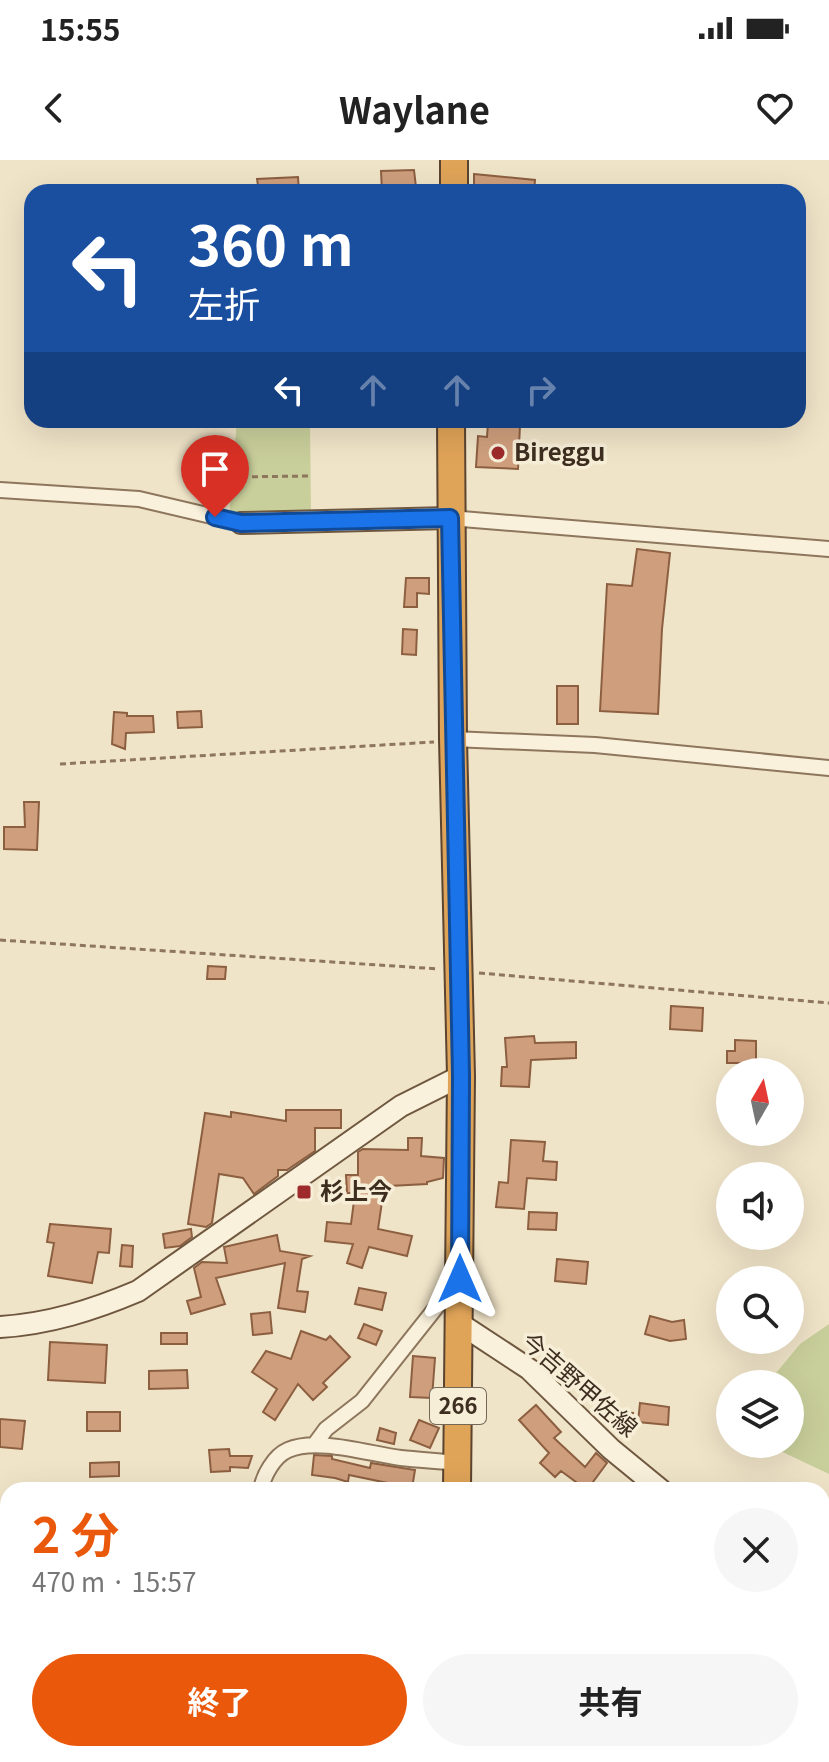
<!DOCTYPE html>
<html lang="ja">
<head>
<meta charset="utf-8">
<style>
  :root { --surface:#fff; --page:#f6f6f6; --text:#222; --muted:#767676; --accent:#ea580c }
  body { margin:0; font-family:Georgia,"Noto Sans JP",serif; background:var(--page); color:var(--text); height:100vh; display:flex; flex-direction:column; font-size:30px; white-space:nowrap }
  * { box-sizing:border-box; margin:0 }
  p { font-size:26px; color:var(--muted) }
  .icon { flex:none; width:44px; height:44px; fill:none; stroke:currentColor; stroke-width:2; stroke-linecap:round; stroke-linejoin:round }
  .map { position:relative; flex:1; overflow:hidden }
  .drawer { position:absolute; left:0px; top:1322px; width:830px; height:280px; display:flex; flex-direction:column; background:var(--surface); border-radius:24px 24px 0 0; box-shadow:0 8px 32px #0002 }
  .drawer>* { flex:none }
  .banner { position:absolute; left:24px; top:24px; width:782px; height:244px; border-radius:24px; box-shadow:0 8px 32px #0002; background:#1a4fa0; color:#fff; overflow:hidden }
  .needle { width:52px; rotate:9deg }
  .fabs { position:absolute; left:716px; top:898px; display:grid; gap:16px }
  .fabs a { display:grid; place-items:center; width:88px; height:88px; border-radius:50%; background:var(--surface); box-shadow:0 8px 32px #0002; font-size:40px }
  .pin { position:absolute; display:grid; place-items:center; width:68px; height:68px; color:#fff; margin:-82px -34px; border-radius:50% 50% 50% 0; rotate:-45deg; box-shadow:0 0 8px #0007 }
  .pin .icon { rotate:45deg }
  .me { position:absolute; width:88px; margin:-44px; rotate:0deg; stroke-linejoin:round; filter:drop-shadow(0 0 6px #0008) }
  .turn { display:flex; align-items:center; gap:28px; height:168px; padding:0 32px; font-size:36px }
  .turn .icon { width:104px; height:104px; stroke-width:2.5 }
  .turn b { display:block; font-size:56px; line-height:68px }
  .lanes { display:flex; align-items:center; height:76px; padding:0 32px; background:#0003; justify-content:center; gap:40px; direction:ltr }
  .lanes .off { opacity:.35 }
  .round { display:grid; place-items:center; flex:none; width:84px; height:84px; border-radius:42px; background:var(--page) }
  .overview { display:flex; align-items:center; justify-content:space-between; height:136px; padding:0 32px }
  h1 { font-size:48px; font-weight:700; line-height:60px; color:var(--accent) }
  .cta { display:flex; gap:16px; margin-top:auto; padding:16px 32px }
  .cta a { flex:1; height:92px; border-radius:48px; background:var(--accent); color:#fff; font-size:32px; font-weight:700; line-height:92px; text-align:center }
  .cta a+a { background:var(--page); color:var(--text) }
  .status { display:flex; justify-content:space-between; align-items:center; height:56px; padding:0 40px; background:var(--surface); direction:ltr }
  .status svg { height:22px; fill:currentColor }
  header { display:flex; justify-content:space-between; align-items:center; height:104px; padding:0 32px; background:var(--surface); font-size:36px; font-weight:700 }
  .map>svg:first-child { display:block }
  .green { fill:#c9cf9b }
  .building { fill:#cf9f7d; stroke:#8d5f41; stroke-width:2 }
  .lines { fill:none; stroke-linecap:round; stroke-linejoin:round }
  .street-casing { stroke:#8d765c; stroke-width:18 }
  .secondary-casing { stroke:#6f573f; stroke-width:24 }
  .highway-casing { stroke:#5b4430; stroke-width:30 }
  .path { stroke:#8d765c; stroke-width:3; stroke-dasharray:6 4; stroke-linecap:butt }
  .street { stroke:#faf1dc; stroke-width:14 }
  .secondary { stroke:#faf1dc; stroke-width:20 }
  .highway { stroke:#e0a458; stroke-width:26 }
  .route-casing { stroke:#114b97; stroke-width:20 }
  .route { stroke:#1a73e8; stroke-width:14 }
  .poi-dot { fill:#9e2a2b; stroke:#f7eed8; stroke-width:3 }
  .labels { text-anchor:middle; stroke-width:7; stroke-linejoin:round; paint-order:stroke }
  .shield { fill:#f7eed8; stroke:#756857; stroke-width:2 }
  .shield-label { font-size:22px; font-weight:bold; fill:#3d2e20 }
  .poi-label { font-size:24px; font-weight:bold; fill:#3d2e20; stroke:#f7eed8; text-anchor:start }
  .street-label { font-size:24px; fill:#3d2e20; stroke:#f7eed8 }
</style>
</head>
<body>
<div class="status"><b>15:55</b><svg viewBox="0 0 49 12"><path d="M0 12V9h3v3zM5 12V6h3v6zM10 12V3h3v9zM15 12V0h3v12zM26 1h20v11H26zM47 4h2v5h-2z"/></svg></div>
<header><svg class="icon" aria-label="back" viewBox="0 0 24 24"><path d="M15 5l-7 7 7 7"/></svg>Waylane<svg class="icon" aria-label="heart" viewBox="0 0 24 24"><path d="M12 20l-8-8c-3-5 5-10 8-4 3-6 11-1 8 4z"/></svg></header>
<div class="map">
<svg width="829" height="1602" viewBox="0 0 829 1602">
  <rect width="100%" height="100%" fill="#f0e4c8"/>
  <!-- green -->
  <path class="green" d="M237,260H310L311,356L229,357Z
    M829,1164V1314L772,1287L771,1284H790V1224H767L800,1184Z"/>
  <!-- building -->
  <path class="building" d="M414,10L416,27H411V32H382L381,11Z
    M474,14L535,20L534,32H474Z
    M298,17L299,32H259L257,19Z
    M488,263L520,265L518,309L476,307L478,276L487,277Z
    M637,389L670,393L662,469L658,554L600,551L607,424L632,426Z
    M406,418H429V434L417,433V447H404Z
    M403,469L417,470L416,495L402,494Z
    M557,526H578V564H557Z
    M201,551L202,567L178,568L177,552Z
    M114,552L127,553V556H153L154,572L126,573L125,589L112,584Z
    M24,642H39L37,690L4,689V667H25Z
    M208,806L226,807L225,819H207Z
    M671,846L703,848L702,871L670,869Z
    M534,876L535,883L576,882V898L531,900L529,927L501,926L502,907H507L505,878Z
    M735,880L756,881V903H727V891H735Z
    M286,950H341V968H315V991L287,1010H278V1016L254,1034L243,1018L219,1014L212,1063L206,1067L188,1064L205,953L231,957V952L286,961Z
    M408,978H422L421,996L444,998L443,1018L427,1022V1024L389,1026V1036L383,1035L378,1069L412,1076L407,1096L369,1087L362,1108L347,1103L353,1084L325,1081L327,1062L351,1064L355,1033H347L346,1015H358V992L363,989L408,990Z
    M511,980L545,982L543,1001L557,1002L556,1020L527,1018L524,1049L496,1047L499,1022L508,1023Z
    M529,1052L557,1053L556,1070L528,1069Z
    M50,1064L111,1069L109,1093L98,1092L92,1123L48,1116L54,1083L47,1082Z
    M191,1069L192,1077L180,1086L165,1088L163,1074Z
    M277,1075L280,1091L310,1096L302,1099L297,1131L308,1132L305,1152L278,1148L285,1103L216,1118L225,1144L191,1154L187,1141L201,1137L194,1108L202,1102L227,1103L224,1087Z
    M122,1085L133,1086L132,1107L120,1106Z
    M557,1099L588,1102L586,1124L555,1121Z
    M359,1128L386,1133L382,1150L355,1144Z
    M270,1152L272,1173L253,1175L251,1154Z
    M650,1156L672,1162L684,1160L686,1179L670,1181L645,1174Z
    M364,1164L382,1171L376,1185L358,1178Z
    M301,1171L326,1180L330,1176L350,1197L323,1223L327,1227L313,1240L298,1224L275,1260L263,1252L277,1229L252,1212L266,1191L291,1199Z
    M161,1173H187V1184H161Z
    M50,1182L107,1185L105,1223L48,1220Z
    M413,1196L435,1198L432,1238L410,1237Z
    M187,1210L188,1228L149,1229V1211Z
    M640,1243L669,1247L668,1265L638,1262Z
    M536,1245L561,1272L554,1278L585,1307L596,1293L607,1303L587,1330L561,1311L555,1317L540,1303L549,1293L519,1260Z
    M87,1252H120V1271H87Z
    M620,1252L633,1253L631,1273L618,1272Z
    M0,1259L25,1261L22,1289L0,1287Z
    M419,1260L439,1268L430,1288L410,1280Z
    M380,1268L396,1273L394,1284L377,1280Z
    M229,1289L230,1296H252L248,1308L230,1307V1311L211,1312L209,1290Z
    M314,1295L332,1296V1299L370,1308L371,1303L415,1310L412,1328L349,1315L348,1322L335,1318L312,1315Z
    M119,1302V1316L90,1317V1303Z"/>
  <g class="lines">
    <!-- street casing -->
    <g class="street-casing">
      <path id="street" d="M0,330L139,339L241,363
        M450,358L829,389
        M453,579L595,585L829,608
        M315,1284L326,1269L362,1241L442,1140L452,1116
        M261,1330C263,1316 274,1296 288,1290C317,1277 369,1294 401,1298C419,1300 439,1301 457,1303
        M235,1602L242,1594"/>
    </g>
    <!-- secondary casing -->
    <g class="secondary-casing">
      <path id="secondary" d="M241,363L450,358
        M459,1163L529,1209L611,1289L661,1330
        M0,1167C49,1164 93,1150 138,1131L401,946L461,916
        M822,1433L829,1436"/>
    </g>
    <!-- highway casing -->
    <g class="highway-casing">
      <path id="highway" d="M454,32V0
        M451,260L453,579L461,916L457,1330
        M456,1602V1594"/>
    </g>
    <!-- path -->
    <path class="path" d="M232,317L310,316
      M60,604L434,582
      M0,780L439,809
      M479,813L829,843"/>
    <!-- street -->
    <use href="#street" class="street"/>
    <!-- secondary -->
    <use href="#secondary" class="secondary"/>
    <!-- highway -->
    <use href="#highway" class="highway"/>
  </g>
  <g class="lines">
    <!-- route casing -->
    <g class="route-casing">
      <path id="route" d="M215,357L241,363L450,358L461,916L460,1119"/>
    </g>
    <!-- route -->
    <use href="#route" class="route"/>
  </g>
  <!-- markers -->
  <g class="poi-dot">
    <circle cx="498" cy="293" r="8"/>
    <rect x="296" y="1024" width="16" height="16" rx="4"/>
  </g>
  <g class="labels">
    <!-- shield labels -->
    <rect class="shield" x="430" y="1228" width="56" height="36" rx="6"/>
    <g class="shield-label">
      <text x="458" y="1254">266</text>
    </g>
    <!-- poi labels -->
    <g class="poi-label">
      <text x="514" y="301">Bireggu</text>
      <text x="320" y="1040">杉上今</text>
    </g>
    <!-- street labels -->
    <g class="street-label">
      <text transform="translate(579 1225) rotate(41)" y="8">今吉野甲佐線</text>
    </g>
  </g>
</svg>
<div class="fabs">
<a><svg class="needle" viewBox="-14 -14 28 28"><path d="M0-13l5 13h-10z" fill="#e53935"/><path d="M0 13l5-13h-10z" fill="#767676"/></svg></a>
<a><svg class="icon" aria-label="sound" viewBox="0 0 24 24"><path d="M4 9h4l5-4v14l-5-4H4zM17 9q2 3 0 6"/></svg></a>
<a><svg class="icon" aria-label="search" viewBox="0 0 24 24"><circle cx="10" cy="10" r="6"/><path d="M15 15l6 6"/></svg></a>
<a><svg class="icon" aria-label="layers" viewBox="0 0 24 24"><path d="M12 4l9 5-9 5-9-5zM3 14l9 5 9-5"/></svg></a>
</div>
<div class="pin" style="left:215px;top:357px;background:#d93025"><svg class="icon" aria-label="arrive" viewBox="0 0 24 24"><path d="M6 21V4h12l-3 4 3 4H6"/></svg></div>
<svg class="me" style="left:460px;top:1119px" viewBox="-20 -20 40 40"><path d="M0-17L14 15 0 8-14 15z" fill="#1a73e8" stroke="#fff" stroke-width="4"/></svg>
<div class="banner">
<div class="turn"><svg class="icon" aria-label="left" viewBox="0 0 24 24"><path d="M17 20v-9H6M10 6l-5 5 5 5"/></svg><div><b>360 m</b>左折</div></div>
<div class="lanes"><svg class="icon" aria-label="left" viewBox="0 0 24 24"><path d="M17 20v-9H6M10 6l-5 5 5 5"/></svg><svg class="icon off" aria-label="ahead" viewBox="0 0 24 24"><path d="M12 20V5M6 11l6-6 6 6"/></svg><svg class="icon off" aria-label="ahead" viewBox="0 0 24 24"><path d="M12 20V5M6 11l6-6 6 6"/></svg><svg class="icon off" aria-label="right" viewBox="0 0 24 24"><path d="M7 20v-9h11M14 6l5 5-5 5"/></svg></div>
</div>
<section class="drawer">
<div class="overview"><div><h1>2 分</h1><p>470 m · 15:57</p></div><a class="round"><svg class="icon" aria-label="close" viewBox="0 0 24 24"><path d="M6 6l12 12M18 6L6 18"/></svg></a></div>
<div class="cta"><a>終了</a><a>共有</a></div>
</section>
</div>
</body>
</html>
